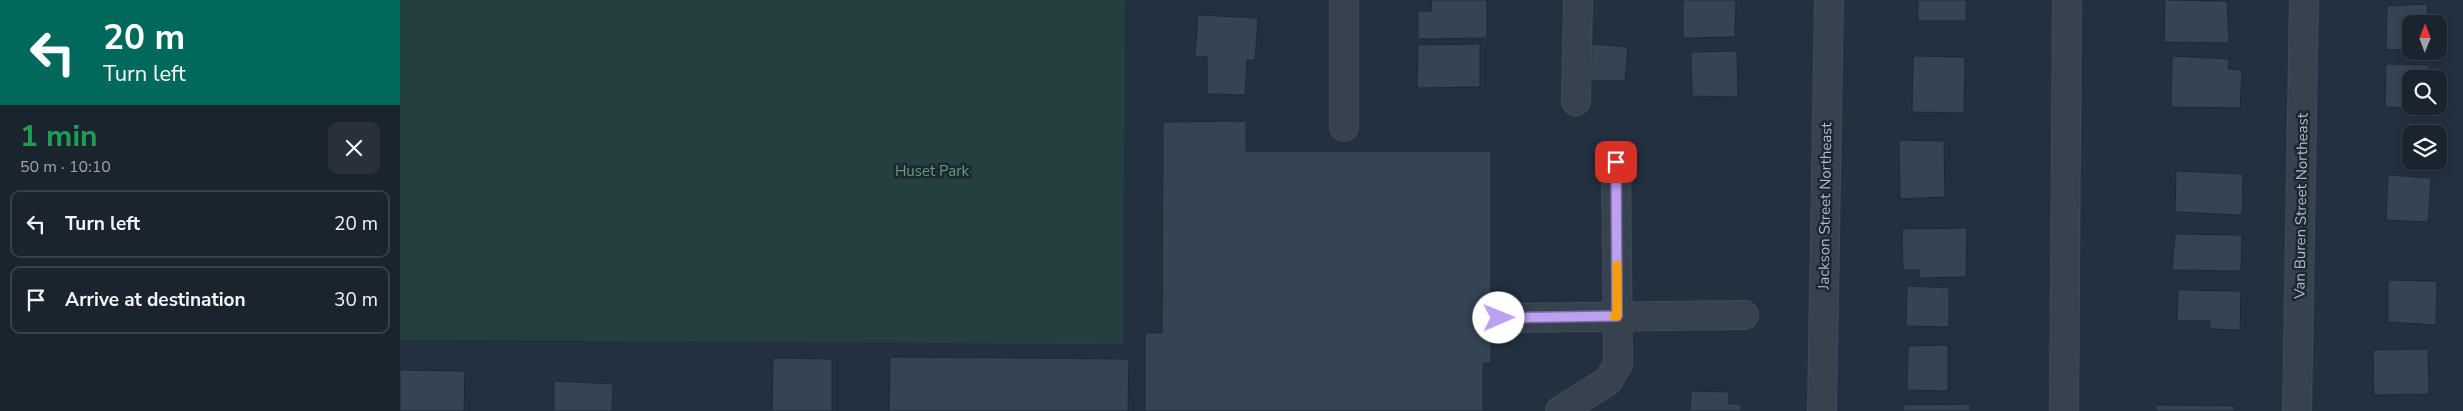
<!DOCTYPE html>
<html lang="en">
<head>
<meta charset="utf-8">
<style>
  :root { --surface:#1a242f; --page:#27303b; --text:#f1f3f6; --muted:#9fa4aa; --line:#38414b }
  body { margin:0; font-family:"Nunito Sans",sans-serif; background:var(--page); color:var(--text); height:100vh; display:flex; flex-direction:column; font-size:19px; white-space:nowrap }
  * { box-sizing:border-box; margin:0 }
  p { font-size:16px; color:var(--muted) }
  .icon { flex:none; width:28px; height:28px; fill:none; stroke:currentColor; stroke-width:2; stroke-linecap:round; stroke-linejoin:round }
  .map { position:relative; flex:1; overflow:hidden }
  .panel { display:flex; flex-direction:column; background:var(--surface); width:400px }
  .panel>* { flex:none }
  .top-card { background:#00695c; color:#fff; overflow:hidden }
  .needle { width:32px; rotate:1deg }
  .buttons { position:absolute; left:2002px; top:15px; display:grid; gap:10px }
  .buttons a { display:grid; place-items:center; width:45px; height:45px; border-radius:10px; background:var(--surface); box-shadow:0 2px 8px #0003,0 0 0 1px var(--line); font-size:25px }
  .pin { position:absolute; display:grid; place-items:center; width:42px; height:42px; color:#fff; margin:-21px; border-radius:10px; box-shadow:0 2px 8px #0006 }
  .me { position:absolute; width:55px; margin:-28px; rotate:89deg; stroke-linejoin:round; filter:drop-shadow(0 0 4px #0008) }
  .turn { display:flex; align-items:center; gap:18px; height:105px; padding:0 20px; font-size:22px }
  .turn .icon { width:65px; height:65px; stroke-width:2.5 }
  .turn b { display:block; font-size:35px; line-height:42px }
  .round { display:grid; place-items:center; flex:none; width:52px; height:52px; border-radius:10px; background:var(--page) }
  .summary { display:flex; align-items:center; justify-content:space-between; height:85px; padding:0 20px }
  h1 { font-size:30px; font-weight:700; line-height:38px; color:#1e9e55 }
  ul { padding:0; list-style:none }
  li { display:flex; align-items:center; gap:15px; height:68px; margin:0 10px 8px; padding:0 10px; border:2px solid var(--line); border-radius:10px }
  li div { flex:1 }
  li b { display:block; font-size:19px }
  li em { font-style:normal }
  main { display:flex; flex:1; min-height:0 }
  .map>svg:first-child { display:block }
  .green { fill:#253e40 }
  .building { fill:#344455; stroke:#1e2936 }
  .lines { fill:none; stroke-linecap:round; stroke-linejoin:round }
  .minor-casing { stroke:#404b58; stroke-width:30 }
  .minor { stroke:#37424f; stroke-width:28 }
  .route-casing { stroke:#7a689d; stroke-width:12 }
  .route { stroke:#bca0f2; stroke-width:9 }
  .slow { stroke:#f59e0b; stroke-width:9 }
  .labels { text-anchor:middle; stroke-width:5; stroke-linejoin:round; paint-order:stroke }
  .park-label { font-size:15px; fill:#689c72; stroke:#1c2734 }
  .street-label { font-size:15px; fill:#b3bdca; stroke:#1c2734 }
</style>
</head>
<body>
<main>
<section class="panel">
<div class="top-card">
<div class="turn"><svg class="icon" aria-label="left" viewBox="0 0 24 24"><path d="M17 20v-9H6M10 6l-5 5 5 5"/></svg><div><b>20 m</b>Turn left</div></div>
</div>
<div class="summary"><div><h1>1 min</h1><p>50 m · 10:10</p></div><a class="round"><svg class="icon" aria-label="close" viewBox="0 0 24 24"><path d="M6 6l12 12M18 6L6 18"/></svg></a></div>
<ul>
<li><svg class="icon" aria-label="left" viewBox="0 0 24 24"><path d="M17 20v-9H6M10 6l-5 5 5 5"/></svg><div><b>Turn left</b></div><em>20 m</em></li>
<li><svg class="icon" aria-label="arrive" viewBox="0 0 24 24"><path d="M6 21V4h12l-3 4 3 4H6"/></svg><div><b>Arrive at destination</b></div><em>30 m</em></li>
</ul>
</section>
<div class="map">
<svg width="2063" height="411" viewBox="0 0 2063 411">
  <rect width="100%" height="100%" fill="#23303f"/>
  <!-- green -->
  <path class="green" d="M0,0H725L723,344L0,340Z"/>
  <!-- building -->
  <path class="building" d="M1031,0H1087V38L1018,39V11H1032Z
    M1283,0H1336L1335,37L1283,38Z
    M1518,0H1566V21H1518Z
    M1765,0L1827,1L1829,43L1764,42Z
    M2027,4V24H2011V49L1986,50L1987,6Z
    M798,15L858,18L855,60H847L845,95L807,94V57H795Z
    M1080,44V87L1017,88L1018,45Z
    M1192,44L1228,47L1225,81H1191Z
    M1337,51L1338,97L1292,96L1291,52Z
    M1513,56L1565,57L1564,113L1512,112Z
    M1772,56L1829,59L1828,69L1842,70L1840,108L1771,107Z
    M1986,64L2029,65L2028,79H2011V106H2028V109L1985,107Z
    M846,121V151H1091V363H1083V411H745V333H762L763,122Z
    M1499,140L1544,141L1545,197L1500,199Z
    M1776,171L1843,174L1842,215L1775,212Z
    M1988,175L2031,178L2028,222L1986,220Z
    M1567,228L1566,277L1519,278V270H1503L1502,229Z
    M1775,234L1842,235L1841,271L1772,270Z
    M1988,280L2037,281L2036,325L1988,322Z
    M1507,286L1549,288V327L1506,326Z
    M1778,290L1841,291L1840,330L1810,329V321H1777Z
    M1548,345V391L1507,390L1508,346Z
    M2028,349L2029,394L1974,395L1973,350Z
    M490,357L729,359L728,411H489Z
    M373,358L432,359V411H372Z
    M0,370L65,371L64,411H0Z
    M154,381L213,384L212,411H154Z
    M1291,391L1329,392V404H1341V411H1290Z
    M1570,404V411H1503V405Z
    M1756,405L1835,406L1834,411H1756Z"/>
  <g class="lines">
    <!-- minor casing -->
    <g class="minor-casing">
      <path id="minor" d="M944,0V127
        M1176,101L1178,0
        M1099,318L1344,315
        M1160,411L1208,381L1218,364L1216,162
        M1422,411L1429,0
        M1664,411L1667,0
        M1897,411L1904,0"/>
    </g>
    <!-- minor -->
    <use href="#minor" class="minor"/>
  </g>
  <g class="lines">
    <!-- route casing -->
    <g class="route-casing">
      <path id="route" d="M1099,318L1217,316L1216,162"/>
    </g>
    <!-- route -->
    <use href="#route" class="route"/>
    <!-- slow -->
    <path class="slow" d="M1214,316H1217V265"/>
  </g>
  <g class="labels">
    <!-- park labels -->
    <g class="park-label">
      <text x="532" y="176">Huset Park</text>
    </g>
    <!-- street labels -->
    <g class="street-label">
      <text transform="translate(1425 206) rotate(-89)" y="5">Jackson Street Northeast</text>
      <text transform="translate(1901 206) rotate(-89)" y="5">Van Buren Street Northeast</text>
    </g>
  </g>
</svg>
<div class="buttons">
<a><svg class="needle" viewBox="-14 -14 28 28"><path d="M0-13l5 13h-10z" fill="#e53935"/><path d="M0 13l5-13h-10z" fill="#9fa4aa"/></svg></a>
<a><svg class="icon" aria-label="search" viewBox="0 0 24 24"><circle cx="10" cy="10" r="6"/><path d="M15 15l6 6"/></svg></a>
<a><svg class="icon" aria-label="layers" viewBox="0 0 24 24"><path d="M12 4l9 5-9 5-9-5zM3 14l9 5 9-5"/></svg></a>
</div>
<div class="pin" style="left:1216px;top:162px;background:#d93025"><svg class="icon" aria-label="arrive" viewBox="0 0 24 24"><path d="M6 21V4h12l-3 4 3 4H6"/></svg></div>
<svg class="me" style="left:1099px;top:318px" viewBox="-20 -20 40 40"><circle r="19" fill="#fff"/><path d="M0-13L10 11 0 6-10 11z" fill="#bca0f2"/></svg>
</div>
</main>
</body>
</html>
